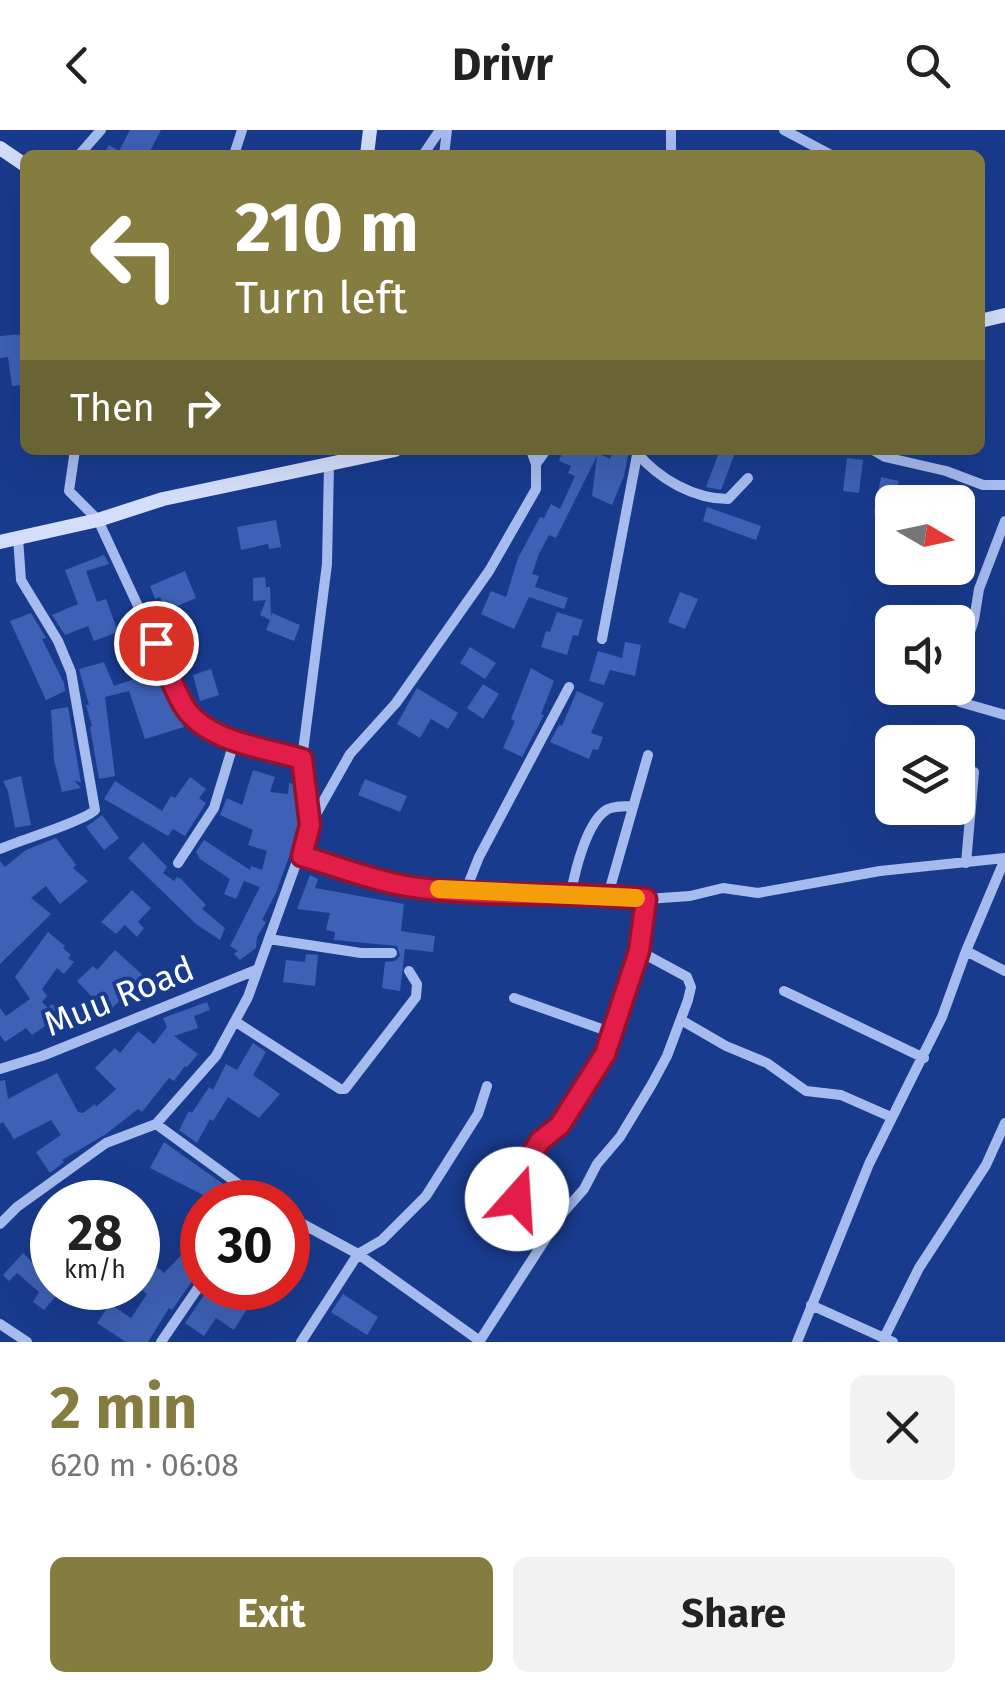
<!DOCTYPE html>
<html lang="en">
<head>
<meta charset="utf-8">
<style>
  :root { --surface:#fff; --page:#f2f2f2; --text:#222; --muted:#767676; --accent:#857c40 }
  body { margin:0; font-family:"Fira Sans",sans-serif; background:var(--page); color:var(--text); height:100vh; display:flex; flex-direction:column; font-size:38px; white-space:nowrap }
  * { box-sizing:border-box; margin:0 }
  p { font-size:32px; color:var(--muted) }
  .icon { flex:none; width:55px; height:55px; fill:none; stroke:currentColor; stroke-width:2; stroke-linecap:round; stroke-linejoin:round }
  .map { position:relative; height:1212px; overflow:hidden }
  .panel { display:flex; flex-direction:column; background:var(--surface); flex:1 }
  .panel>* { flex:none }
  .banner { position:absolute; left:20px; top:20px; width:965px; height:305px; border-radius:15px; box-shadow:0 10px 40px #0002; background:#857c40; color:#fff; overflow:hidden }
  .needle { width:65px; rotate:99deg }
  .controls { position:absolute; left:875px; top:355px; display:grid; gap:20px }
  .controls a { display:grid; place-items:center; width:100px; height:100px; border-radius:15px; background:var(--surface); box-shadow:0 10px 40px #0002; font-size:50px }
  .speed { position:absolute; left:30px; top:1050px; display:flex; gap:20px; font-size:50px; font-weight:700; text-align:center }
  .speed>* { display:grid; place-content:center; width:130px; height:130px; border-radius:50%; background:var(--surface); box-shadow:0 10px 40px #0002; line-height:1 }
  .speed small { font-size:25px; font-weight:400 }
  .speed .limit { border:15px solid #d22; background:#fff; color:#111 }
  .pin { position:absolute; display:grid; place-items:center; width:85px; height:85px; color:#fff; margin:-42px; border:5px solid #fff; border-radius:50%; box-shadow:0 2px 10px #0007 }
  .me { position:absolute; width:110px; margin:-55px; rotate:19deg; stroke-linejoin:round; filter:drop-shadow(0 0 8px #0008) }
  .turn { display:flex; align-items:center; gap:35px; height:210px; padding:0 50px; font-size:45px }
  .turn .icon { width:130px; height:130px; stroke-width:2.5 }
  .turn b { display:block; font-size:70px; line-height:85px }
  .then { display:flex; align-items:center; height:95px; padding:0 50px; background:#0003; gap:20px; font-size:38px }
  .round { display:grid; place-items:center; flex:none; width:105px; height:105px; border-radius:15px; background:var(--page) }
  .summary { display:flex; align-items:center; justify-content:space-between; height:170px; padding:0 50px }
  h1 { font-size:60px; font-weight:700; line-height:75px; color:var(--accent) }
  .action { display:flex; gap:20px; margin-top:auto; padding:20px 50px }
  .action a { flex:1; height:115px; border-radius:15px; background:var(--accent); color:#fff; font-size:40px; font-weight:700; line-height:115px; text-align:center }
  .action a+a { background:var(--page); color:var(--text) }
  header { display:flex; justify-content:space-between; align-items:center; height:130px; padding:0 50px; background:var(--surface); font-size:45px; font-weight:700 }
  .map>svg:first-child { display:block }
  .building { fill:#3e61b5 }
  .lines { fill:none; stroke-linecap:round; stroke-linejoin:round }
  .street { stroke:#a6bcee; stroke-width:10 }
  .secondary { stroke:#d3defa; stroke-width:14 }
  .route-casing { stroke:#92132f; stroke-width:25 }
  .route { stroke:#e11d48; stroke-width:18 }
  .slow { stroke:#f59e0b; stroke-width:18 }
  .labels { text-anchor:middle; stroke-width:8; stroke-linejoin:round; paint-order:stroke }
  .street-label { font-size:35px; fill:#fff; stroke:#193b8e }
</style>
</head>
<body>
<header><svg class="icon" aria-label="back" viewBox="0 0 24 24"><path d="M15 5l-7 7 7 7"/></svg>Drivr<svg class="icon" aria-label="search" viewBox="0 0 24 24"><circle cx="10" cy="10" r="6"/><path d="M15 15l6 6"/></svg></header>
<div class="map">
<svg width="1005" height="1212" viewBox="0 0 1005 1212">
  <rect width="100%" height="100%" fill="#193b8e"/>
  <!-- building -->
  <path class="building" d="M130,0H161L148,25H103L109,15L119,21Z
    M24,204L25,255L12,256L8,227L0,228V206Z
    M563,320H591L610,329L614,320H629L624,346L612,375L592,366L597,326L556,408L549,405L539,424L532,444L539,446L535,457L568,468L564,479L529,467L514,499L481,484L491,461L506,467L518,428L540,387L544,388L551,374L560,379L575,346L568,343L571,336L559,331Z
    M720,320H736L721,360L706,357Z
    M847,328L863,330L859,363L843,361Z
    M881,347L899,351L892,372V386L874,383Z
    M707,377L761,396L756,410L703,391Z
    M276,390L281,417L269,419L268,414L241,420L237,397Z
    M104,425L109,434L86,441L97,472L106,469L118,502L94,511L88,496L65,505L52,485L78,474L65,440Z
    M185,441L196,468L166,481L160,467L155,469L150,456Z
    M265,447L266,457H270L271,487L272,483L300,495L294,511L266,500L270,490L260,485L266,470L253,471V448Z
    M680,462L698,469L685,499L668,492Z
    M557,482L583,490L578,506L573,505L567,525L541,517L546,501L550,502Z
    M31,483L46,508L42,509L64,553L65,561L46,570L10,491Z
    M625,512L641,515L635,546L610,540L604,555L589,551L598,521L622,528Z
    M470,517L496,533L485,549L460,533Z
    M148,518L184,597L145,609L129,561L105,567L115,646L99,649L90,597L92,596L86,575H89L79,539L104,532L114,556L143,546L134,524Z
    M531,538L554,551L541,584L544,585L522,627L503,618L515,591L511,589Z
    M211,539L219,565L200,571L193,545Z
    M483,554L499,564L483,589L467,578Z
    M417,558L458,583L448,599L431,589L420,608L397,594Z
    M577,561L604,573L591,603L603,607L598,620L593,619L589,629L550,612L559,595L562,596Z
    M68,577L81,653L74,650L81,658L62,662L54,630L51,580Z
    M253,640L275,647L270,662L288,664L289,653L296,654L301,693L276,763L262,790L266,792L257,807L256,818L240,830L234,824L238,821L230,816L260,757L244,751L236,769L224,764L230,749L200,729L196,722L204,710L250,740L251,736L262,740L267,721L248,715L253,700L220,685L227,668L242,675Z
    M21,646L31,695L15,698L8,661L3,651Z
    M190,647L206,659L199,668L206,673L185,706L173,699L168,706L104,669L115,651L162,681L171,666L175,668Z
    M365,649L407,666L400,682L358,665Z
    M102,685L119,708L104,720L86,697Z
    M56,708L76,735L73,738L88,751L60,774L46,756L31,768L51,784L0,834V731L5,737L26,720Z
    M143,712L167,737L163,743L174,751L177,747L181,749L206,775L202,779L225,798L220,810L196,794L128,728Z
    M310,745L318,749L315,758L404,774L401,801L435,806L433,822L405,819L400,861L382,858L385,832L395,831L400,826L397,816L334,810L335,802L326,800L330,783L297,779Z
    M132,760L151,778L138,792L144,798L137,807L125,795L116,804L101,792Z
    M48,802L65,816L63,818L71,825L68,828L74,832L64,844L57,838L42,859L47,866L42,872L48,878L52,874L64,889L53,897L50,893L32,905L26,898L5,912L0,905V878L6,886L30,869L15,847Z
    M115,820L147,849L135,863L131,860L107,883L77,851L93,836L97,840Z
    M306,824L318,825L315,856L283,852L286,830L305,832Z
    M207,872L210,880L194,886L198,898L174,906L198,924L187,937L185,936L174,951L169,948L142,982L138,979L106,1004L62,1030L64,1032L50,1043L36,1022L61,1005L51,990L14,1009L3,992L0,994V951L5,950L8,969L57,943L78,982L83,983L95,974L96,977L116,959L95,938L115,918L120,923L138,901L154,914L167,897L163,888Z
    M253,913L266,922L253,945L280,964L259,988L228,967L213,991L210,989L197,1013L179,1000L189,981L192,983L209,957L213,960L226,934L237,940Z
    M164,1012L226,1056L217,1072L150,1038Z
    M186,1120L202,1136V1143L195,1147L172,1180L169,1178L148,1212H126L97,1193L110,1174L131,1188L147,1164L138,1157V1121L164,1143Z
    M23,1123L52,1152V1158H63L44,1180L33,1172L39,1162L17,1143L9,1151L3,1145Z
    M209,1158H223L250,1174L234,1200L216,1188L204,1206L185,1193Z
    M343,1164L378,1187L367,1205L331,1182Z"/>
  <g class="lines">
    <!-- street -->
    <path class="street" d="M671,0V25
      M784,0L831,25
      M79,25L101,0
      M234,25L242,0
      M423,25L440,0
      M444,25L447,0
      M75,320L69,361L98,390L185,577C213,611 261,617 302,629
      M873,320L885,327L946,341L983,355H1005
      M637,323C659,349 694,369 728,369L748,348
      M536,334L546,320
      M1005,391L979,459L974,490L962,526L958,540L960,572L1005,585
      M602,509L638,320
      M311,693L350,624L396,573L489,441L536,359V334L531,320
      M0,719C20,710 85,691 95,680L71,542L58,511L21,450L18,408
      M301,726L405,756L465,762L571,763L647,769L690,766L723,758L758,763L880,741L1005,728
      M178,733L214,678L235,609
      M966,733L974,642
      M465,762L479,727L569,557
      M571,763C575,741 587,690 608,679C615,676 626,676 633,676
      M608,765L648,625
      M269,809L361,823H392
      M966,821L1005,841
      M784,861L924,928
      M514,868L613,903
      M681,890L726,916L767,933L806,961L841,965L891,987
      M236,892L340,959H345L416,867L417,854L409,841
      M0,939L42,926L256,840
      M156,994L263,1072
      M288,1086L358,1124L480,1211
      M0,1094L17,1077L106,1013L156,994L216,926L248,867L310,695L302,629L327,434L329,334
      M556,1094L517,1069C515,1046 528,1024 544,1007C549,1001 557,998 562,992C614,931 635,846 647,769
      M811,1175L893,1212
      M0,1194L27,1212
      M884,1208L919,1138L986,1035L1005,993
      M161,1212L202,1152
      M301,1212L358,1124L382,1110L426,1066L478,984L487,956
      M479,1212L561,1085L584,1059L597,1034L620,1007L652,954L667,926L688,870L691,857L687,847L639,821
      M797,1212L869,1034L942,887L966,821L1005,729"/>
    <!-- secondary -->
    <path class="secondary" d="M0,18L25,35
      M367,25L370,0
      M980,191L1005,185
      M0,412L98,390L163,369L395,320"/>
  </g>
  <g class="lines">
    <!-- route casing -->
    <g class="route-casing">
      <path id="route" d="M156,513C166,534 173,560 186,579C209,612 265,618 302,629L310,695L302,726C336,736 371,750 406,756C486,769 567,760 646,769L639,821L605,924L560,995L540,1011L517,1048V1069"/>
    </g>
    <!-- route -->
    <use href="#route" class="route"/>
    <!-- slow -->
    <path class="slow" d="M439,759L636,768"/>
  </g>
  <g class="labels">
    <!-- street labels -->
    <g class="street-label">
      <text transform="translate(119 866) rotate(-22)" y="12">Muu Road</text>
    </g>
  </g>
</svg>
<div class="controls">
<a><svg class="needle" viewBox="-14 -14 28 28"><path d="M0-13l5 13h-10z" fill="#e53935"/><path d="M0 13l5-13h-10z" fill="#767676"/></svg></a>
<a><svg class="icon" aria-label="sound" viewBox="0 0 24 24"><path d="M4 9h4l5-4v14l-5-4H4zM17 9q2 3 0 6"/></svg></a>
<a><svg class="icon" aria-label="layers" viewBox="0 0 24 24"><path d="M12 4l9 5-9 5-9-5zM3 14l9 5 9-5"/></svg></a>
</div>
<div class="speed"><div>28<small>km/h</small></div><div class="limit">30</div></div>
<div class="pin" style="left:156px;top:513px;background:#d93025"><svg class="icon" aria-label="arrive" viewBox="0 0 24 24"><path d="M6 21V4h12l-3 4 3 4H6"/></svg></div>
<svg class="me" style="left:517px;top:1069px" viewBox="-20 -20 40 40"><circle r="19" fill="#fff"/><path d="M0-13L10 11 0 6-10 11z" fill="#e11d48"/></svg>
<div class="banner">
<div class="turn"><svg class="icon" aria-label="left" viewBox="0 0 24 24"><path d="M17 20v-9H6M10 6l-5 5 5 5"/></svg><div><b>210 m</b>Turn left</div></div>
<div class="then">Then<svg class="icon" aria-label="right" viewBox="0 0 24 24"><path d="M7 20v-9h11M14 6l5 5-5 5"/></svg></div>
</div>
</div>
<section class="panel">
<div class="summary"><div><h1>2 min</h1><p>620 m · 06:08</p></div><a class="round"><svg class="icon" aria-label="close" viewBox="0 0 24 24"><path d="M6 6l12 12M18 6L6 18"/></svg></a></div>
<div class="action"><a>Exit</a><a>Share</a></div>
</section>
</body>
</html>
